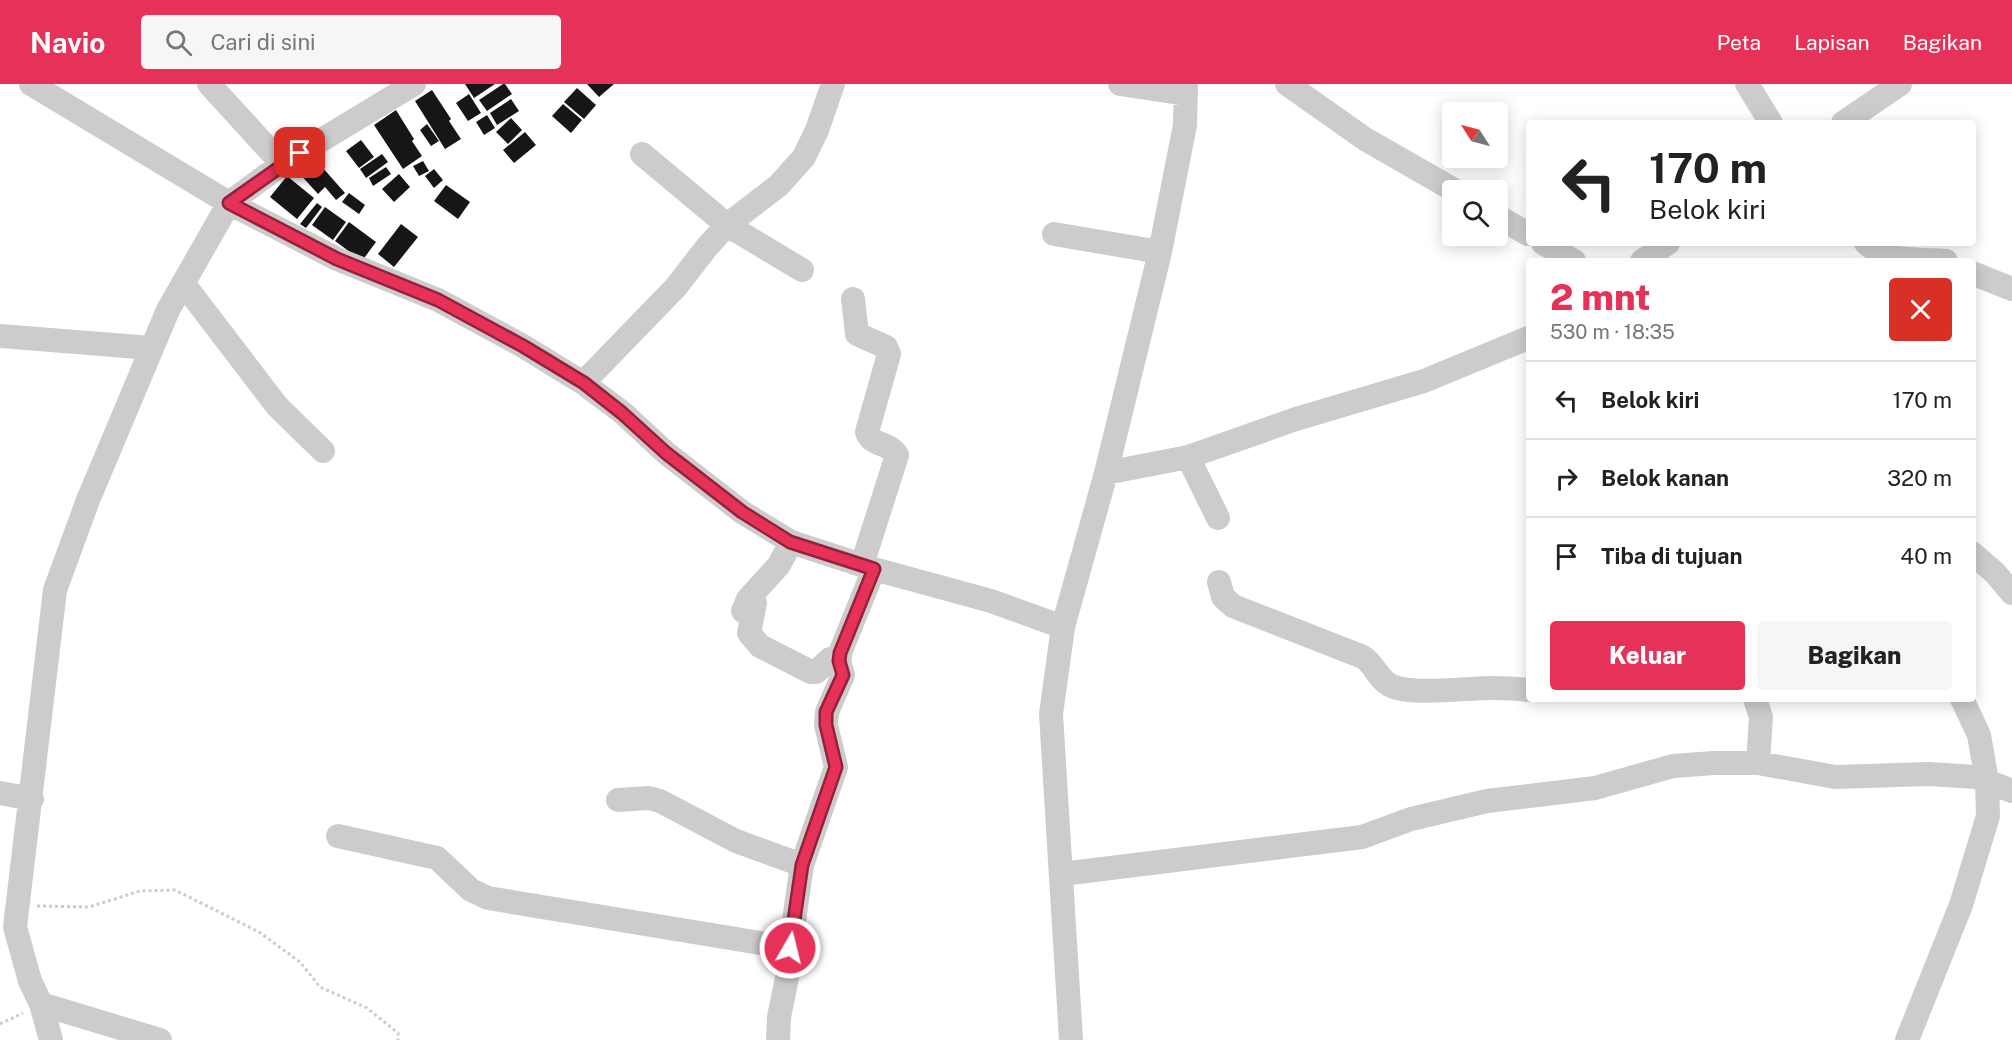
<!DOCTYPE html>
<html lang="id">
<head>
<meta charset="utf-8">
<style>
  :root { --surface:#fff; --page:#f6f6f6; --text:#222; --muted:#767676; --line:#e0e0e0; --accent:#e63259 }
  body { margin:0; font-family:"Public Sans",sans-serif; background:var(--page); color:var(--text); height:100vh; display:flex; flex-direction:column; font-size:22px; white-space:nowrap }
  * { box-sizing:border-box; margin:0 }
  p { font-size:20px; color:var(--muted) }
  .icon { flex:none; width:33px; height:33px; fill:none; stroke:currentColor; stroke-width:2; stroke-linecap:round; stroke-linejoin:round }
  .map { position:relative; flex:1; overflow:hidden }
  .panel { position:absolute; left:1526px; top:174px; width:450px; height:444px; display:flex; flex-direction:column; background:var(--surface); border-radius:6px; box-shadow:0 3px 15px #0003 }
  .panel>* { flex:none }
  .banner { position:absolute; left:1526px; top:36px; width:450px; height:126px; border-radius:6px; box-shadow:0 3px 15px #0003; background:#fff; color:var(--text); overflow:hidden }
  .needle { width:39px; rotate:306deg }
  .buttons { position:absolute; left:1442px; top:18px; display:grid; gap:12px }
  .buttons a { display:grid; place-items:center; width:66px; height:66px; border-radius:6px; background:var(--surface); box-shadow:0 3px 15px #0003; font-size:30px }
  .pin { position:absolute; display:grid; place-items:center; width:51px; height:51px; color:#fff; margin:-26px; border-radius:12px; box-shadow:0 3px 9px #0006 }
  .me { position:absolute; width:66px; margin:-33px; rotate:8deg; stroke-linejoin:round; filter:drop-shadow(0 0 4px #0008) }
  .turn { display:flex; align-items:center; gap:21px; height:126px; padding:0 24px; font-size:27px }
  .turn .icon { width:78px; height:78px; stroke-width:2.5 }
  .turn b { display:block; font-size:42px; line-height:51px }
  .round { display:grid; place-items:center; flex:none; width:63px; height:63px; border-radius:6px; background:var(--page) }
  .summary { display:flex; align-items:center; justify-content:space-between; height:102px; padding:0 24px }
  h1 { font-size:36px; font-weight:800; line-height:45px; color:var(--accent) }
  .cta { display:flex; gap:12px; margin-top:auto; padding:12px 24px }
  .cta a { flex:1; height:69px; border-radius:6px; background:var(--accent); color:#fff; font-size:24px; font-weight:800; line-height:69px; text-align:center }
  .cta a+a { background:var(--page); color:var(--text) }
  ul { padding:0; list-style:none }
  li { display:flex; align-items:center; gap:18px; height:78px; padding:0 24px; border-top:2px solid var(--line) }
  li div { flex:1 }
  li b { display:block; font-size:22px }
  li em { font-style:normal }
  header { display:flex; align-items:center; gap:36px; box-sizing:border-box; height:84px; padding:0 30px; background:var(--accent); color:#fff }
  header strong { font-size:28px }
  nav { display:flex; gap:33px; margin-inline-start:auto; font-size:21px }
  .search { width:420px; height:54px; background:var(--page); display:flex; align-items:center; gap:15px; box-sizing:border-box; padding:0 21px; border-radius:6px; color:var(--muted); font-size:22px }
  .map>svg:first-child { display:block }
  .building { fill:#161616 }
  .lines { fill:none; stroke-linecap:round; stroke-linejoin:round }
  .path { stroke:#ccc; stroke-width:3; stroke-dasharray:3 3; stroke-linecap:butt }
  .minor { stroke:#ccc; stroke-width:24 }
  .route-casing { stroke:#96203a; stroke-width:15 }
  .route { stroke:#e63259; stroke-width:10 }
</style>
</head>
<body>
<header>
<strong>Navio</strong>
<div class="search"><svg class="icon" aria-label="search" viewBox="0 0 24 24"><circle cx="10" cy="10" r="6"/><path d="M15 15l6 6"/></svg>Cari di sini</div>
<nav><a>Peta</a><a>Lapisan</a><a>Bagikan</a></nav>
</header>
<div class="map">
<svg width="2012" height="956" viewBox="0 0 2012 956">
  <rect width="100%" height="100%" fill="#fff"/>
  <!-- building -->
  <path class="building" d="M465,0H495L474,14Z
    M503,0H505L512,10L487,27L479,16Z
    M587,0H614L599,13Z
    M577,4L596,21L584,35L564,18Z
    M432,6L451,35L449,37L461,55L445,65L415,17Z
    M469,10L481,29L468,37L456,19Z
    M511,15L519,27L497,41L490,29Z
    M563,20L582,36L571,49L552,32Z
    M396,26L414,55L412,57L422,72L403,85L374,41Z
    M487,31L495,44L484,51L476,38Z
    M511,34L522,46L508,60L496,48Z
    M427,40L439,57L431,62L420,46Z
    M525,48L536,61L514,79L503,66Z
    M361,56L374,73L359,84L346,67Z
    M382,70L388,78L366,94L360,85Z
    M315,75L345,109L336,116L325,103L318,110L299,89Z
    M423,77L429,87L419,92L413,82Z
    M386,83L391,90L373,102L369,94Z
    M434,85L443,96L434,104L425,92Z
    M399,90L410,103L394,118L382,105Z
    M287,92L314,114L297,135L270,113Z
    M446,101L470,118L458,135L434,117Z
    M349,109L365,121L359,130L342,118Z
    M317,119L322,123L306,144L300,140Z
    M325,123L346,138L333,156L312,141Z
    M349,138L376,158L362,177L335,157Z
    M401,140L418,153L394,183L378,170Z"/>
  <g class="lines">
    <!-- path -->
    <path class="path" d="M37,822L89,823L140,807L175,806L259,848L300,878L320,903L367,924L398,949V956
      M0,940L23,929"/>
    <!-- minor -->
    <path class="minor" d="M31,0L229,119L337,175L438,216L523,262L583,299L623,329L666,369L742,428L791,458L874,485L991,517L1063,543
      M209,0L282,80
      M1120,0L1186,10
      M1287,0L1365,55L1454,106
      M1747,0L1771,39
      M1843,39L1900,0
      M642,70L727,141L802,186
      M1497,132L1528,150
      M1054,150L1160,168
      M1543,159L1574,177
      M1866,159C1889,180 1919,174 1946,177
      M1642,177L1668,159
      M1972,189L2012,205
      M183,199L277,322L323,367
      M853,215L857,250L886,263L889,270L867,348C871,362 889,358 897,371L862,481
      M0,252L151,264
      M583,299L676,203L707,163L727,141L779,101L804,73L817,46L833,0
      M1188,373L1218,434
      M1106,389L1188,373L1296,335L1424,297L1528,254
      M1972,469L1995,489L2012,509
      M1219,498L1223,513L1233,522L1363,573C1374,580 1377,593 1388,600C1407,613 1471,603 1496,604C1506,604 1518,605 1528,606
      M748,515L755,519L749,549L760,562L811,588H816L830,575L840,574
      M743,527L748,515L779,481L791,458
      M1755,615L1761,633L1758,679
      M0,709L32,715
      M618,716L649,714L660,717L736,757L802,781L836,683L826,641L827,628L843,591L839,577L840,569L874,485
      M338,752L437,774L471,806L488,814L790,864
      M1062,790L1362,753L1411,735L1487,717L1595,704L1673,682L1714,679H1758L1835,693L1929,690L1976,693L2012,707
      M41,920L160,956
      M51,956L41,920L30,897L15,843L55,506L88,416L168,226L229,119L282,80L414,0
      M778,956L779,933L789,884L790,864L802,781
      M1071,956L1051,630L1063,543L1106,389L1160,168L1185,41L1186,0
      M1907,956L1961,821L1988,732L1987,697L1979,651L1962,615"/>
  </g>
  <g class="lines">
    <!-- route casing -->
    <g class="route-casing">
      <path id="route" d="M300,69L229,119L337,175L438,216L523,262L584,299L622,329L666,369L742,428L790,458L874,485L840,569L839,577L843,591L826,628V641L836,683L802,781L790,864"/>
    </g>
    <!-- route -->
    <use href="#route" class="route"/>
  </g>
</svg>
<div class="buttons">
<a><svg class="needle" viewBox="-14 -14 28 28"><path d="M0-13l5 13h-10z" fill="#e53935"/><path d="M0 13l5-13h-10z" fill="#767676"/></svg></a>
<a><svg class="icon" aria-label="search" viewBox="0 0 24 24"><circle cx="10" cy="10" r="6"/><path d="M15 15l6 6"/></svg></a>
</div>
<div class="pin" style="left:300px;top:69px;background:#d93025"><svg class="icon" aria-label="arrive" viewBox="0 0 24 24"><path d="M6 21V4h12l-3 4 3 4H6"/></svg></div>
<svg class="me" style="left:790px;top:864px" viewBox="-20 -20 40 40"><circle r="17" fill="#e63259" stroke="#fff" stroke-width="3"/><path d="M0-11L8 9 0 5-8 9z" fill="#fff"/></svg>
<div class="banner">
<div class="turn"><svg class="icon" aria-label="left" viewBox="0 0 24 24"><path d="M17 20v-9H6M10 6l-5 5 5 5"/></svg><div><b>170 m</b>Belok kiri</div></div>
</div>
<section class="panel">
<div class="summary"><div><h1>2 mnt</h1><p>530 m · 18:35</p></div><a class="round" style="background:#d93025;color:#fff"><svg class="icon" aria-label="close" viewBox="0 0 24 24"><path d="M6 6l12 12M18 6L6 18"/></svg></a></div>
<ul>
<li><svg class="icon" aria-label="left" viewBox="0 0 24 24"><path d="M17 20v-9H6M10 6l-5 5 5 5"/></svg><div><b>Belok kiri</b></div><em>170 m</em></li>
<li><svg class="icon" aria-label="right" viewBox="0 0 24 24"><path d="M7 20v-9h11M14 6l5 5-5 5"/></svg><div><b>Belok kanan</b></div><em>320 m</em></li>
<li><svg class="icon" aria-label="arrive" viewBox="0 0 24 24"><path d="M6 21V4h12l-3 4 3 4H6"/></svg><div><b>Tiba di tujuan</b></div><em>40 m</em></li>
</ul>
<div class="cta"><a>Keluar</a><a>Bagikan</a></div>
</section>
</div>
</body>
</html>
